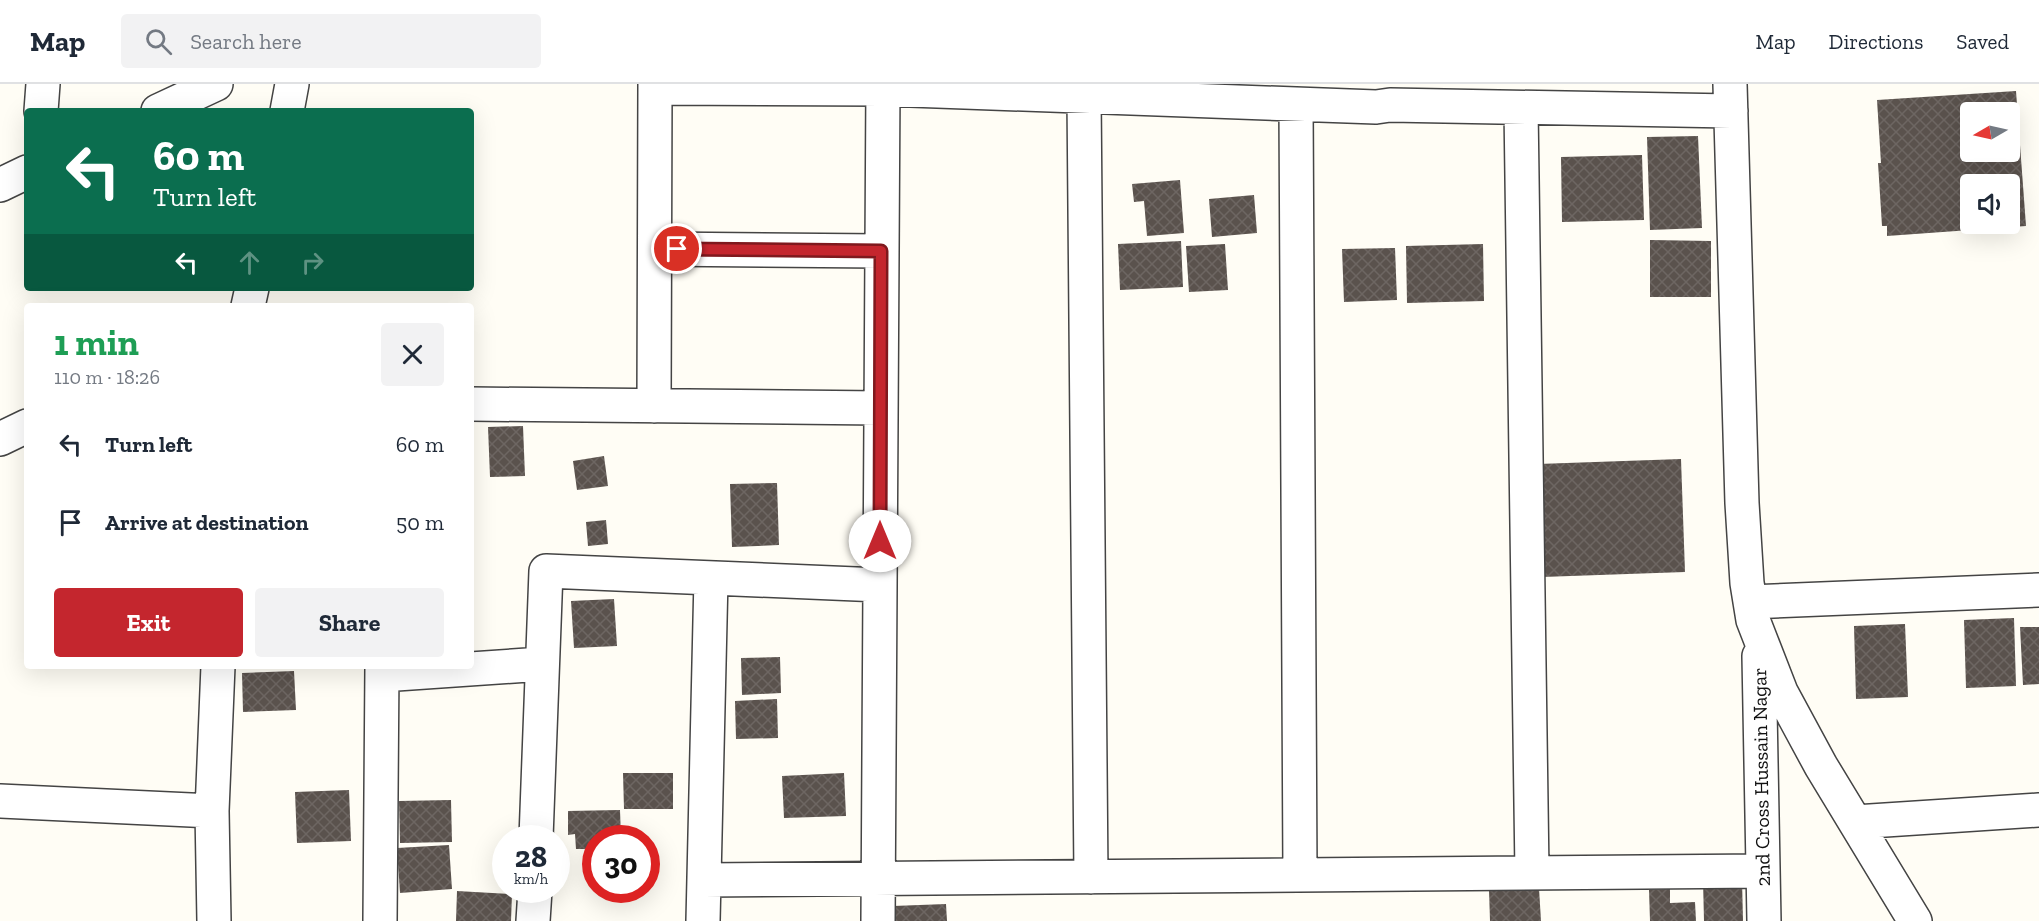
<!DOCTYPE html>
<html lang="en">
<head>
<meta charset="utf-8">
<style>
  :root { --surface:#fff; --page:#f2f2f3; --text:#1f2937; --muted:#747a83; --line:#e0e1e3; --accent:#c4262e }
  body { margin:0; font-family:"Zilla Slab",serif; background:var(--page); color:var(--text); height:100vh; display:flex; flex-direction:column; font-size:22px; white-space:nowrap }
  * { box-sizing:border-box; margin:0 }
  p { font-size:20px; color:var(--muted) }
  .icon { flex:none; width:33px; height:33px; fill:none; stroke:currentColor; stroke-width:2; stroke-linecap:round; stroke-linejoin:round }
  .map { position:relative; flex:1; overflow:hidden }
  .panel { position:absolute; left:24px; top:219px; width:450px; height:366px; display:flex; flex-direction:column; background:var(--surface); border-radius:6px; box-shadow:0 6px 24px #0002 }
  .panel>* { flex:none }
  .banner { position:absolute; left:24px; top:24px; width:450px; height:183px; border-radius:6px; box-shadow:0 6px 24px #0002; background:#0b6e4f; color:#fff; overflow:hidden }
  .needle { width:39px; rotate:261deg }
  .buttons { position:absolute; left:1960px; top:18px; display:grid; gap:12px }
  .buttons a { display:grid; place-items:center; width:60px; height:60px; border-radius:6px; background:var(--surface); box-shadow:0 6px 24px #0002; font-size:30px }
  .speed { position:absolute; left:492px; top:741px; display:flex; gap:12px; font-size:30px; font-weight:700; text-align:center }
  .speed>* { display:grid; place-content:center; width:78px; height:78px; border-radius:50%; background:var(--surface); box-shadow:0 6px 24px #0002; line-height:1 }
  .speed small { font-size:15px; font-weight:400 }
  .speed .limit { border:9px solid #d22; background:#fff; color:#111 }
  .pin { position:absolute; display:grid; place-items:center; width:51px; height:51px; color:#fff; margin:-26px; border:3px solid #fff; border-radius:50%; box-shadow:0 2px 6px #0007 }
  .me { position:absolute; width:66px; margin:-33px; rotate:0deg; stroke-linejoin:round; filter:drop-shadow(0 0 4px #0008) }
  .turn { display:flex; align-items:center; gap:21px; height:126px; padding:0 30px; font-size:27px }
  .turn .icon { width:78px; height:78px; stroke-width:2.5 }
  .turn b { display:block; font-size:42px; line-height:51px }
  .lanes { display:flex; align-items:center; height:57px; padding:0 30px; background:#0003; justify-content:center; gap:30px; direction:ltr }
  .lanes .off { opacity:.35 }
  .round { display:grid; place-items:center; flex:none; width:63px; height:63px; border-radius:6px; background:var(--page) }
  .head { display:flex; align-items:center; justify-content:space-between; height:102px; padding:0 30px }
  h1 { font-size:36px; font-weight:700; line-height:45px; color:#1e9e55 }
  .primary-button { display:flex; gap:12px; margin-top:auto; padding:12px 30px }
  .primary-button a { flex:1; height:69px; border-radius:6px; background:var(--accent); color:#fff; font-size:24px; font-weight:700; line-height:69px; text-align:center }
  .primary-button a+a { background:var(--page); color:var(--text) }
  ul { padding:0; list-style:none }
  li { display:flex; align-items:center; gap:18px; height:78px; padding:0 30px }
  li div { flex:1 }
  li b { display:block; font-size:22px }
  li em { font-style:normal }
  header { display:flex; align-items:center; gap:36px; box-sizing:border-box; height:84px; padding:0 30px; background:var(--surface); border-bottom:2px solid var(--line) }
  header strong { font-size:28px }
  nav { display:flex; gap:33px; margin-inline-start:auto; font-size:21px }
  .search { width:420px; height:54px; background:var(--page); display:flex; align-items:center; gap:15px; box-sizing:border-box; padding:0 21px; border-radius:6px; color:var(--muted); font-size:22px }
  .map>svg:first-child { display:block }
  .building { fill:url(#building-cross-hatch); fill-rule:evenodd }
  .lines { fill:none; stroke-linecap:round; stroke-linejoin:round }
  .street-casing { stroke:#444; stroke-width:36 }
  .street { stroke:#fff; stroke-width:33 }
  .route-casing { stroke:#7f191e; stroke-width:15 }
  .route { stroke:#c4262e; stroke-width:10 }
  .labels { text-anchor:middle; stroke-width:6; stroke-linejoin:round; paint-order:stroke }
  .street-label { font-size:20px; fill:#111; stroke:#fff }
</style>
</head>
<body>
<header>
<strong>Map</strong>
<div class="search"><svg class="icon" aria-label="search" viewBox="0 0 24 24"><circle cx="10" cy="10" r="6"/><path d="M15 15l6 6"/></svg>Search here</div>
<nav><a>Map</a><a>Directions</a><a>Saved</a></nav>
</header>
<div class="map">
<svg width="2039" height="837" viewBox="0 0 2039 837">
  <defs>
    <pattern id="building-cross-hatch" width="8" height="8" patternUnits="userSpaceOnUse" patternTransform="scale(1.5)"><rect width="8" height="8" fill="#5a524d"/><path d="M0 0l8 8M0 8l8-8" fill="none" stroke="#6d6662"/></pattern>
  </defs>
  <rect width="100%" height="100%" fill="#fffdf5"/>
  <!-- building -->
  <path class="building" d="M2016,7L2026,142L1887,152V142H1882L1878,79H1881L1877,16ZM1971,28H2010V68H1971ZM1971,100H2010V140H1971Z
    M1698,52L1702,144L1650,146L1647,53Z
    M1642,71L1644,136L1562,138L1561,73Z
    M1180,96L1184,149L1147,152L1144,117L1134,118L1132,100Z
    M1254,111L1257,149L1212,153L1209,115Z
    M1650,156L1711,157V213H1650Z
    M1181,157L1183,203L1120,206L1118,160Z
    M1225,160L1228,206L1189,208L1186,162Z
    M1483,160L1484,217L1407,219L1406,162Z
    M1395,164L1397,216L1344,218L1342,165Z
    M523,342L525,392L490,393L488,343Z
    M604,372L608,402L577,406L573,377Z
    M1681,375L1685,488L1542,493L1538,380Z
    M777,399L779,461L732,463L730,400Z
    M606,436L608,460L588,462L586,438Z
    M614,515L617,562L574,564L571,517Z
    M2014,534L2016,602L1966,604L1964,536Z
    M1905,540L1908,613L1856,615L1854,542Z
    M2020,543H2039V600L2023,601Z
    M780,573L781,609L742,611L741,574Z
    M294,587L296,626L243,628L242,589Z
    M777,615L778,654L736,655L735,617Z
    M623,689H673V725H624Z
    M844,689L846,732L784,734L782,692Z
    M349,706L351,757L297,759L295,708Z
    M451,716L452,758L400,759L399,717Z
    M620,726L621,754H596V765H576L575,750L568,751V727Z
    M449,761L452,805L400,809L397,764Z
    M1742,795L1743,837H1704L1703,796Z
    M1539,804L1541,837H1490L1489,806Z
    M1670,805V819L1695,818L1696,837H1650L1649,806Z
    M457,807L512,810L511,837H456Z
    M946,820L947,837H893V822Z"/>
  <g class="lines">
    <!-- street casing -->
    <g class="street-casing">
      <path id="street" d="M1730,0L1742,419L1747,499L1753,536L1781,608L1821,682L1915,837
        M655,4L883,5L1376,23L1390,21L1731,27
        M1084,12L1091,793
        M1296,20L1300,791
        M1521,24L1532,789
        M41,27L43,0
        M158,27L216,0
        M287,27L292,0
        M0,101L27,88
        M655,165L881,167
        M248,222L252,204
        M471,320L881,324
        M654,322L655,0
        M0,355L27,342
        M1750,518L2039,506
        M1759,572L1764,837
        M382,591L542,580
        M0,717L212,727
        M1855,738L2039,726
        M536,754L546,487L880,501
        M704,796L1763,787
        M214,837L212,727L218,582
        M380,837L382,582
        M533,837L535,806
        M703,837L711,494
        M878,837L883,0"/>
    </g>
    <!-- street -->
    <use href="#street" class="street"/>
  </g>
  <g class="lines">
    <!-- route casing -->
    <g class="route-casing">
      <path id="route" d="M677,165L881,167L880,457"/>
    </g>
    <!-- route -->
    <use href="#route" class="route"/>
  </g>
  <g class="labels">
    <!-- street labels -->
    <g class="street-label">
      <text transform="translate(1761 693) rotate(-91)" y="7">2nd Cross Hussain Nagar</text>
    </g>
  </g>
</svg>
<div class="buttons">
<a><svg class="needle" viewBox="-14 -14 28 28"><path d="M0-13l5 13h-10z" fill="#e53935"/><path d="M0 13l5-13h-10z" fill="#747a83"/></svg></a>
<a><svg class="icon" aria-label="sound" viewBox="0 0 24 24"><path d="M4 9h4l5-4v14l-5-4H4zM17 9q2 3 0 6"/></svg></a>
</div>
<div class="speed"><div>28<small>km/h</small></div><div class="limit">30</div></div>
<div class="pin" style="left:677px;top:165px;background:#d93025"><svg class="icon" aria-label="arrive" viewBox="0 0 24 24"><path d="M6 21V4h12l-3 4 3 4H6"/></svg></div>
<svg class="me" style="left:880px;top:457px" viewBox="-20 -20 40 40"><circle r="19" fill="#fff"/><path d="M0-13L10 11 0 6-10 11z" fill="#c4262e"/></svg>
<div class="banner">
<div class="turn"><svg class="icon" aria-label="left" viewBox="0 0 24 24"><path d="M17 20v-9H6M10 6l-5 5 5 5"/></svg><div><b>60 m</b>Turn left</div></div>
<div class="lanes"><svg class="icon" aria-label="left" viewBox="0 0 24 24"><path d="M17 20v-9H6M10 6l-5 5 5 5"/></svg><svg class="icon off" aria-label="ahead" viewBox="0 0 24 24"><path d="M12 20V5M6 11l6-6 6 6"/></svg><svg class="icon off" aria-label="right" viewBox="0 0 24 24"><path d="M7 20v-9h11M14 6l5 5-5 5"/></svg></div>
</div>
<section class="panel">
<div class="head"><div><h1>1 min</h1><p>110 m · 18:26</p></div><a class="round"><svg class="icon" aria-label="close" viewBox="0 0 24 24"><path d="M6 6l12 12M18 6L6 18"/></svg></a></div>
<ul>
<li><svg class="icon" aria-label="left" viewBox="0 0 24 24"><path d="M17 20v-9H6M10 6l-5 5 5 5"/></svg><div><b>Turn left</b></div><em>60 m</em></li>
<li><svg class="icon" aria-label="arrive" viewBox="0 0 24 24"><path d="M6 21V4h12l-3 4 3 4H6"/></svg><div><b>Arrive at destination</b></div><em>50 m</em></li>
</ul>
<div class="primary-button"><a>Exit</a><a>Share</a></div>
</section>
</div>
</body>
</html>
